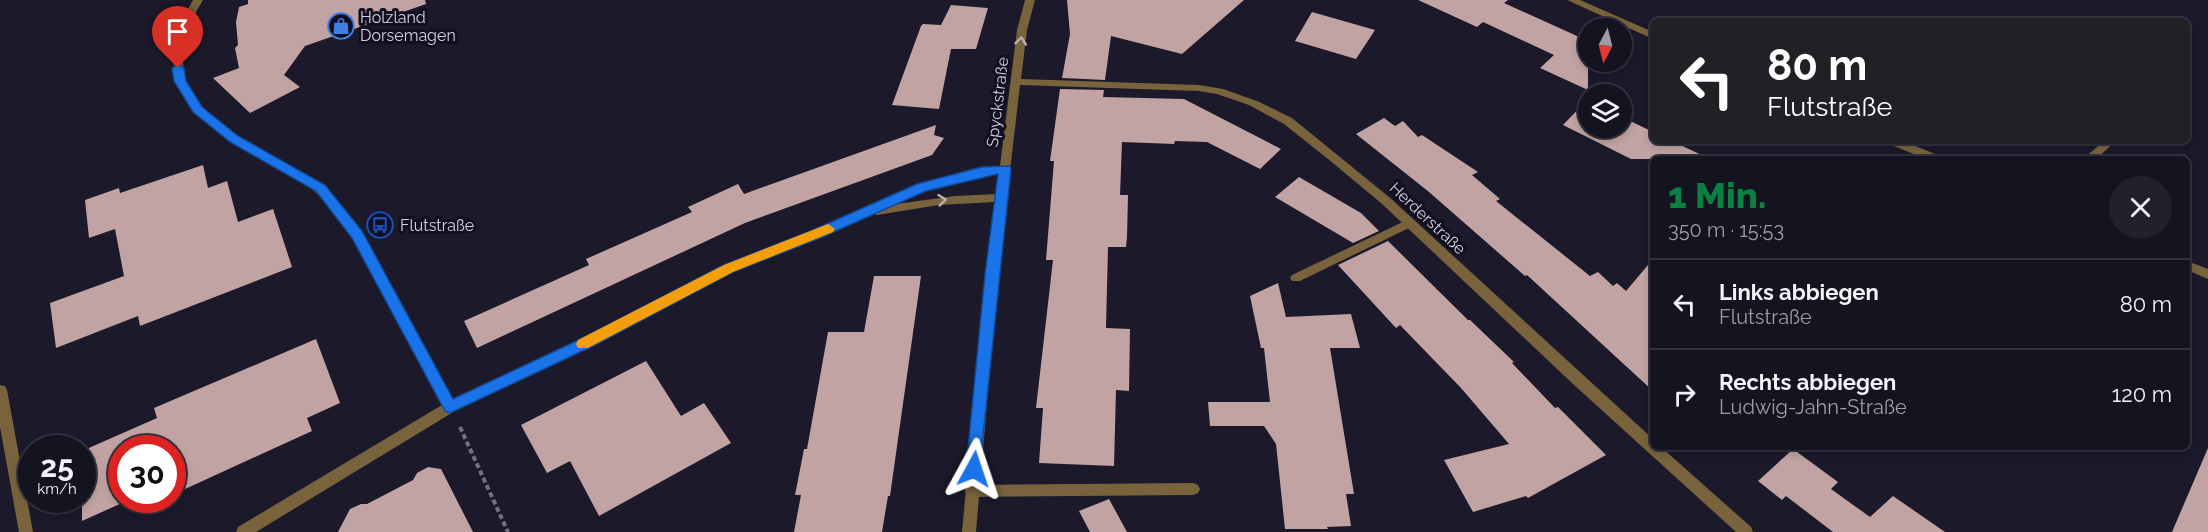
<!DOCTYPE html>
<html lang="de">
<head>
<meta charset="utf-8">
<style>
  :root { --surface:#141320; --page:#21202d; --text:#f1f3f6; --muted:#9d9ea5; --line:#33323e; --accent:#0b8043 }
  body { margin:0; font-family:Raleway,sans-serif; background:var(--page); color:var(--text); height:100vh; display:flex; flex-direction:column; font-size:22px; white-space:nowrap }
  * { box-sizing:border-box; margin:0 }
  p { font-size:20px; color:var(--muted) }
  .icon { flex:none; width:33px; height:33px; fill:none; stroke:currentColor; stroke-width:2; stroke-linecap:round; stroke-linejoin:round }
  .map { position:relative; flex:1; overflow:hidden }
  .details { position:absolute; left:1650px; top:156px; width:540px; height:294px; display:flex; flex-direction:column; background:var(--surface); border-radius:9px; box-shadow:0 3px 9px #0003,0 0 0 2px var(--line) }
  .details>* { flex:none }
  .guide { position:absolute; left:1650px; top:18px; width:540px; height:126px; border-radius:9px; box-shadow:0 3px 9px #0003,0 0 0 2px var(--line); background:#202124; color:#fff; overflow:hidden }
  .needle { width:39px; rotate:187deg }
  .buttons { position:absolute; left:1578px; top:18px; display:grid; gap:12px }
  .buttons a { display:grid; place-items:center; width:54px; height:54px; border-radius:50%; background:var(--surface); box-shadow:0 3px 9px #0003,0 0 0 2px var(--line); font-size:30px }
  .speed { position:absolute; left:18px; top:435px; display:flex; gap:12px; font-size:30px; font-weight:700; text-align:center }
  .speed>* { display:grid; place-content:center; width:78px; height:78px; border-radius:50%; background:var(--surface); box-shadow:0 3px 9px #0003,0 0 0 2px var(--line); line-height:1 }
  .speed small { font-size:15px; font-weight:400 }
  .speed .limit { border:9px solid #d22; background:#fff; color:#111 }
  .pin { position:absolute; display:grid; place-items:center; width:51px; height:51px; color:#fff; margin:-62px -26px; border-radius:50% 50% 50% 0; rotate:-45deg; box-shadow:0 0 6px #0007 }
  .pin .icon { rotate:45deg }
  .me { position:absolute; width:66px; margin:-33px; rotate:5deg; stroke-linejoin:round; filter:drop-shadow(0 0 4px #0008) }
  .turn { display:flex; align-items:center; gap:21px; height:126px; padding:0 18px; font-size:27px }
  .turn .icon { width:78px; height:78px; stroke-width:2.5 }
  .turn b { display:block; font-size:42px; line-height:51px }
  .round { display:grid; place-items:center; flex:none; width:63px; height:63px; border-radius:32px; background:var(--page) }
  .head { display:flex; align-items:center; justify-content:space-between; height:102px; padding:0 18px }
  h1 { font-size:36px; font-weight:800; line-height:45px; color:var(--accent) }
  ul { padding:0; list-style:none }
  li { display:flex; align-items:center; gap:18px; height:90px; padding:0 18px; border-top:2px solid var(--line) }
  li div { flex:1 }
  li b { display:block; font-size:22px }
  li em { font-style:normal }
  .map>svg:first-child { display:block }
  .building { fill:#c0a3a2 }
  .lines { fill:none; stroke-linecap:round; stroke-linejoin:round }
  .path { stroke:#727180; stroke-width:4; stroke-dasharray:5 3; stroke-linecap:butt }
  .service { fill:#78633c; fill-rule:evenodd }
  .minor { fill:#78633c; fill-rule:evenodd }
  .tertiary { fill:#78633c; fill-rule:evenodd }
  .oneway { stroke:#b8b1ad }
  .route { fill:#1a73e8; stroke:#114b97; stroke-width:1.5 }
  .slow { fill:#f59e0b }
  .labels { text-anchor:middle; stroke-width:6; stroke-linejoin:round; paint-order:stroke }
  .poi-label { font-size:16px; fill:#d3d2de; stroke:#120f20; text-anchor:start }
  .street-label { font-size:16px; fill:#d3d2de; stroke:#120f20 }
</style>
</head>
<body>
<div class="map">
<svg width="2208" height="532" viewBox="0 0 2208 532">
  <rect width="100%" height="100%" fill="#1b192a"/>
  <!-- building -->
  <path class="building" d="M248,0H425L426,4L305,46L284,75L300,87L250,113L213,78L239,68L235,48L238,45L236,22L239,7L248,4Z
    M1067,0H1244L1182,54L1111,36L1105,80L1062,78L1070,34Z
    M1418,0H1508L1504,3L1588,41V90L1540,68L1554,55L1483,22L1477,27Z
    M951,5L988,8L976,49H951L939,109L892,105L921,26L923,24L941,25Z
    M1312,12L1375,30L1356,59L1295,41Z
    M1060,89L1104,90L1103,97L1184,99L1281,149L1260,169L1207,142L1175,141L1174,144L1122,142L1120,195H1128L1127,237L1126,247H1108L1106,328L1130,329L1129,391L1116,390L1114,466L1039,463L1043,408H1036L1053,260H1046L1054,161H1050Z
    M1587,100L1588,128H1622V117L1653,132V141H1672L1710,159H1631L1563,125Z
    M1384,118L1395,126L1403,121L1418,137L1422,135L1478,172L1472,175L1500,199L1496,201L1590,276L1598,272L1613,286L1617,283L1626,291L1653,259V391L1527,275L1525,276L1429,192L1356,134Z
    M936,125L934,135L944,138L932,155L745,223L477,348L464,321L589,265L586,259L692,212L688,207L738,184L744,194Z
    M203,165L208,188L227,181L238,222L273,209L292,267L140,326L138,316L56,348L50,303L124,276L115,229L89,238L85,200L119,188L120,193Z
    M1299,177L1361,213L1379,231L1353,243L1275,197Z
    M1388,241L1468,320H1470L1514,362L1512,363L1555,408L1558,407L1606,455L1528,498L1526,496L1473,512L1444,460L1509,444L1461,388L1400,325L1396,328L1338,265Z
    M874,276H921L890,496H888L882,532H794L801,495H795L804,449H807L828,332H864Z
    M1278,283L1286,317L1351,314L1360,348H1330L1354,494H1346L1351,526L1327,527L1328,529H1285L1276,444L1264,426H1210L1208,402H1270L1264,348H1261L1250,296Z
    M316,339L340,403L307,418L312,431L172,495V448H122V503L82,521V451L157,418L154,408Z
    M646,361L681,416L704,403L731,443L599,516L570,461L547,473L521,425Z
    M2208,448V532H2172Z
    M1793,449L1838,482L1831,489L1870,517L1893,496L1945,532H1833L1786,496L1782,500L1758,481Z
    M428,467L441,469L473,532H338L350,509L361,504H367L413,480L417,473Z
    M1109,499L1127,532H1090L1079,511Z"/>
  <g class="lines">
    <!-- path -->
    <path class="path" d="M460,427L508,532"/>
    <!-- service -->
    <path class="service" d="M2104,141H2116L2096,159H2083Z
      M1409,219L1413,220L1415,223L1413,226L1300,281H1292L1290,278L1292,275Z
      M1193,483L1198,485L1200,489L1198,493L1193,495L972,497L967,495L965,491L967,487L972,485Z"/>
    <!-- minor -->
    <path class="minor" d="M193,0H203L197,10L182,54L185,81L202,107L238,136L324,185L362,232L453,400L586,337L724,266L811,232L918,184L982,167L1000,166L1017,30L1025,0H1035L1027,30L1021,79L1199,85L1223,89L1257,101L1292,118L1389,197L1653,439V447H1661L1751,527L1753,532H1736L1573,384L1381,203L1328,159L1284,124L1249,105L1217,94L1199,91L1020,85L998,275L976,532H962L986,275L995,202L939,205L877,215L873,214L819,238L732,272L594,345L455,411L256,532H236L238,527L442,405C413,350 386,293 354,239C346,225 334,213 323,200C311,185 291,177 275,167C204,127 140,89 193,0ZM999,173L996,194L955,196L896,204C928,189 963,177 999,173Z
      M0,385L5,386L7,390L33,532H19L0,427Z"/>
    <!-- tertiary -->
    <path class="tertiary" d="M1567,0H1580L1653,32V39Z
      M1888,141H1903L1940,156L1942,159H1926L1889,144Z
      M2187,261L2208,269V279L2187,270Z"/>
  </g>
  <!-- one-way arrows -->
  <defs><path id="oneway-chevron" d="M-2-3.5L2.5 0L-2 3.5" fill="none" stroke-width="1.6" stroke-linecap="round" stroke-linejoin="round" transform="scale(1.5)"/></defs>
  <g class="oneway">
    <use href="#oneway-chevron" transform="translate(1021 41) rotate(-84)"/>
    <use href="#oneway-chevron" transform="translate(942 200) rotate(-6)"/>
  </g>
  <!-- route -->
  <path class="route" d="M178,64L184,68L186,81L202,107L238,136L325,185L362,231L453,399L585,337L724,265L811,231L917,184L982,167L1010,166L1011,169L979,474L974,476L968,474L966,469L985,275L998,174L926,191L820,238L733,272L595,345L450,413L445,411L352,238L316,191L230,142L193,112L174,81L172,68Z"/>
  <!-- slow -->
  <path class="slow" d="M828,224L835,229L833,232L733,272L588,348H578L576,344L578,340L724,265Z"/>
  <!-- icons -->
  <defs>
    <g id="shop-ring" transform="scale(1.35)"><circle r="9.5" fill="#120f20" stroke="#3f7fe0" stroke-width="1.5"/><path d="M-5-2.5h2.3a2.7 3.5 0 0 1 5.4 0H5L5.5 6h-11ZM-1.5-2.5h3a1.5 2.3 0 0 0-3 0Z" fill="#3f7fe0"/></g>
    <g id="bus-ring" transform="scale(1.35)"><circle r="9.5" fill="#120f20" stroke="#1a4fb4" stroke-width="1.5"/><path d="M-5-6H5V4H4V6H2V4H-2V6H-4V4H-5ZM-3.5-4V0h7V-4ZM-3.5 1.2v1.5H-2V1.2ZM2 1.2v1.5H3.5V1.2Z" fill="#1a4fb4"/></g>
  </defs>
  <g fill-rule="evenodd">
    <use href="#shop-ring" x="341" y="26"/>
    <use href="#bus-ring" x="380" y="225"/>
  </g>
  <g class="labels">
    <!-- poi labels -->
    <g class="poi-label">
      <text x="360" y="23">Holzland<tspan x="360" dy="18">Dorsemagen</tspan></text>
      <text x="400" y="231">Flutstraße</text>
    </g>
    <!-- street labels -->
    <g class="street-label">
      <text transform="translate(997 102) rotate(-83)" y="6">Spyckstraße</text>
      <text transform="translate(1428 218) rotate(43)" y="6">Herderstraße</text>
    </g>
  </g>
</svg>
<div class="buttons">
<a><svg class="needle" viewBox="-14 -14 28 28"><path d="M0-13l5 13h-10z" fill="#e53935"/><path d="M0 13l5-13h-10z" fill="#9d9ea5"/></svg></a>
<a><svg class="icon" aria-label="layers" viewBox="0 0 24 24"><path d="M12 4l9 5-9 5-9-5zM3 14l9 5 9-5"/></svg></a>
</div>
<div class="speed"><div>25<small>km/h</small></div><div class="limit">30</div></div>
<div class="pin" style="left:178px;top:68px;background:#d93025"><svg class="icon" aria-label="arrive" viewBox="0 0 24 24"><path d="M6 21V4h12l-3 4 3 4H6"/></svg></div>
<svg class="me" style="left:974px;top:469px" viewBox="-20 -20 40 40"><path d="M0-17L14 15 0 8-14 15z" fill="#1a73e8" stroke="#fff" stroke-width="4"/></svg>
<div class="guide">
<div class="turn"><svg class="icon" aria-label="left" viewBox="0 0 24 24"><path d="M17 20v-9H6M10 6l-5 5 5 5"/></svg><div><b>80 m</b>Flutstraße</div></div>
</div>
<section class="details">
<div class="head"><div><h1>1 Min.</h1><p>350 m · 15:53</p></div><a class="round"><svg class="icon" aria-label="close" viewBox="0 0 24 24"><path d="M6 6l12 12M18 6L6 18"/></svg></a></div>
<ul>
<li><svg class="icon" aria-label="left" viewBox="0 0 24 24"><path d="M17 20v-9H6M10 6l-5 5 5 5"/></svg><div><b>Links abbiegen</b><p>Flutstraße</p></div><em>80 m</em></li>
<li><svg class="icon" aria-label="right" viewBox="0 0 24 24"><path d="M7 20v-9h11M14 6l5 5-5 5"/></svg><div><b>Rechts abbiegen</b><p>Ludwig-Jahn-Straße</p></div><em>120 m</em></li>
</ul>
</section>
</div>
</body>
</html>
